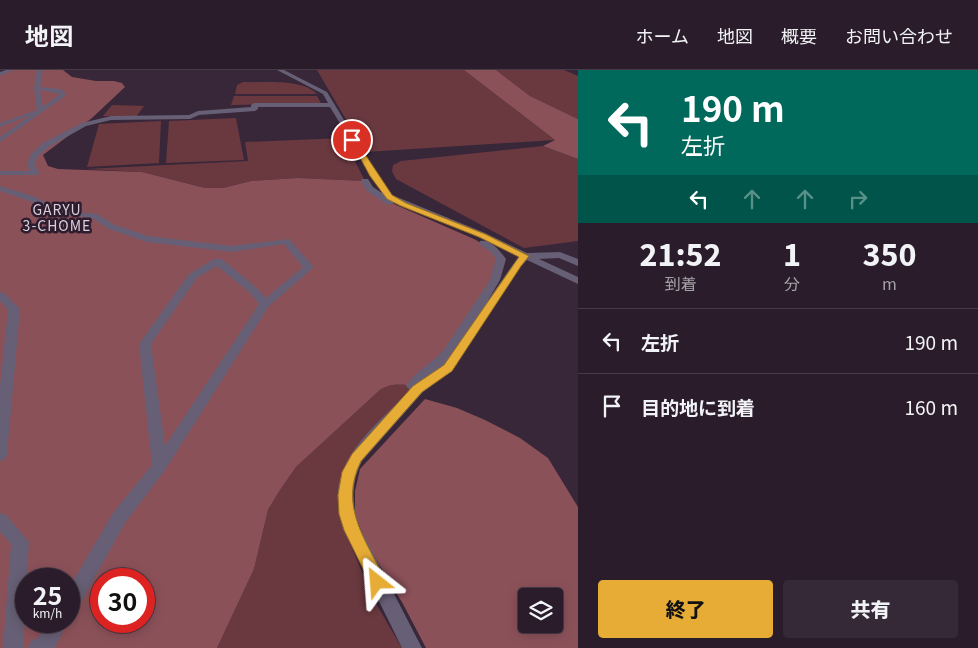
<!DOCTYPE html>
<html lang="ja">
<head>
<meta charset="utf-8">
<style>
  :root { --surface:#2a1c2b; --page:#362937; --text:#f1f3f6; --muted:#a5a1a9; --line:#463a47; --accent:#e7ac36 }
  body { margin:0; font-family:Georgia,"Noto Sans JP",serif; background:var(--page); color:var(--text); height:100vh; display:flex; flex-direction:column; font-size:19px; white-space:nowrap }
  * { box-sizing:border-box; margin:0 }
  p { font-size:16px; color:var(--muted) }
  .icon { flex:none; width:28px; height:28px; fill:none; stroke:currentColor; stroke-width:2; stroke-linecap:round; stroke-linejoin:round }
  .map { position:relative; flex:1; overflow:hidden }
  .panel { display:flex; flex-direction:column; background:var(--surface); width:400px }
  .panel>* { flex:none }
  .top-card { background:#00695c; color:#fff; overflow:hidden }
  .tools { position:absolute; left:518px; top:518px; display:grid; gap:10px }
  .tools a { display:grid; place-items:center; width:45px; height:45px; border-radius:5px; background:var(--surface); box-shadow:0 2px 12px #0003,0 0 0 1px var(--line); font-size:25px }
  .speed { position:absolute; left:15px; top:498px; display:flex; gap:10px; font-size:25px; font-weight:700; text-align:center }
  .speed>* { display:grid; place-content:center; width:65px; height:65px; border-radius:50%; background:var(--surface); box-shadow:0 2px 12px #0003,0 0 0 1px var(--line); line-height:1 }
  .speed small { font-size:12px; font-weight:400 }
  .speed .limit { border:8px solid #d22; background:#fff; color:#111 }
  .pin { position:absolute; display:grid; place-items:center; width:42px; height:42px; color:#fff; margin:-21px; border:2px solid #fff; border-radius:50%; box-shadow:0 1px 5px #0007 }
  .me { position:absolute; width:55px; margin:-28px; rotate:332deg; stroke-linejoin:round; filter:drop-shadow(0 0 4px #0008) }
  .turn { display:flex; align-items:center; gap:18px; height:105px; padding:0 20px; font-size:22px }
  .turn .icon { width:65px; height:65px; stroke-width:2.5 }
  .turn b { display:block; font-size:35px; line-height:42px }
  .lanes { display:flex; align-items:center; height:48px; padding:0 20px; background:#0003; justify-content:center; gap:25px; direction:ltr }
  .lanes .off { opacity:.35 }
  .eta { display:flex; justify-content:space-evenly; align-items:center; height:85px; text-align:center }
  .eta b { font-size:30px; font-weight:800; line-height:35px }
  .primary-button { display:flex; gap:10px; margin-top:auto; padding:10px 20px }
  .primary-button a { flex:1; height:58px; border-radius:5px; background:var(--accent); color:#111; font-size:20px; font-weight:800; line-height:58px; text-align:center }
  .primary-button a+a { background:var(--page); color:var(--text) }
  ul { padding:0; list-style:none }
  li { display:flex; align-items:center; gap:15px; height:65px; padding:0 20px; border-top:1px solid var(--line) }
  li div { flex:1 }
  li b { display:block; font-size:19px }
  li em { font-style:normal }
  header { display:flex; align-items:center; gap:30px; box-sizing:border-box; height:70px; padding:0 25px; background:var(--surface); border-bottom:1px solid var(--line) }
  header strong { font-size:24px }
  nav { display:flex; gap:28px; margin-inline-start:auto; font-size:18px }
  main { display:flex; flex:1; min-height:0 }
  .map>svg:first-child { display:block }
  .green { fill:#6a3940 }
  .forest { fill:#8b5159; fill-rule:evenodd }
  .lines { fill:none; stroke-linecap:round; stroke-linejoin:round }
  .minor { fill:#675f75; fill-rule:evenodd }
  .route { fill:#e7ac36; stroke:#967023 }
  .labels { text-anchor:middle; stroke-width:5; stroke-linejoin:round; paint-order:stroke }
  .far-neighbourhood-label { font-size:14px; letter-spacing:1px; fill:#dbcfdc; stroke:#2e1c2f }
</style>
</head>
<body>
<header>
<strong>地図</strong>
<nav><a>ホーム</a><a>地図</a><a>概要</a><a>お問い合わせ</a></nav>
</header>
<main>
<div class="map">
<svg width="578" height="578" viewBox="0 0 578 578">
  <rect width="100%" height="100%" fill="#382639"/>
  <!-- green -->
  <path class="green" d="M317,0H464L555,70L365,82Z
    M496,0H564L578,6V49L530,26Z
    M243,12C264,13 302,8 317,24H235L237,15Z
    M234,26H317L321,33L231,35Z
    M112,35L144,36L136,47L103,46Z
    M236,48L244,90L166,93L169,51Z
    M161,51L159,93L87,97L99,54Z
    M343,68L365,111L298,108L251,111L223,118H205L142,102L86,99L248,91L245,72Z
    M543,76L578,89V171L524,178L396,109L392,101L393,95L401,91Z
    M401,314L413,316L354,381L340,434L345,462L375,532L402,578H217L254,499L268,440L278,423L296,397L381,319L386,316Z"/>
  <!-- forest -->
  <path class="forest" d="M11,0H63L72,7L96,11H114L122,13L125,17L92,48L43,85L48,96L58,99L142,102L205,118H223L251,111L298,108L365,111L387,131L474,169L494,180L501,193L461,262L413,316C402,314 391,313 381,319L296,397L278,423L268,440L254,499L217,578H0V4ZM26,509H69V551H26ZM101,509H144V551H101Z
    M464,0H496L530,26L578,49V89L543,76L555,70Z
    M425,329L457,338L485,350L520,368L548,388L578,437V578H426L403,534L365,471L355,444V421L360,399ZM526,526H554V554H526Z"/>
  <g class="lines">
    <!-- minor -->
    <path class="minor" d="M6,0H14L0,6V2Z
      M37,0H43L40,17L60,19L66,23L64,27L0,72V67L31,45L0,57V53L37,40L34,18ZM40,20L60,24L43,37Z
      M277,0H284L327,22L378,106L392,125L485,163L527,183L560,182L578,189V196L559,188L539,189L578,207V214L527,190L521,196L452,301L423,322L362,391C351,412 351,436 360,458L422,578H402L344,460C320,396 370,362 410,320L406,316C416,301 431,294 443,281L490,210L496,189L491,182L480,175V171C491,169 500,181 506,189L500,210L488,230L519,186L479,167L395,133L388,135L367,121L361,111L362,109H368L373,117L382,123L330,37H258V39L255,41L199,45L190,49L111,50L86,56L49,77L37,87L35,95L39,103L38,105H0V101H30L27,95L31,84L43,73L82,53L111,46L189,45L198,41L251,37V35L254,33H328L323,24Z
      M0,116L33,126L62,140L97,144L115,155L148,166L232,176L289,169L314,197L269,236L165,400L125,453L76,541L69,544V518L113,443L152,395L139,274L141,271L189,204L214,189H222L257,218L266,228L303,197L284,174L232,182L147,172L109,159L92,148L57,144L27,130L0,121ZM217,196L249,222L259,234L165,376L151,274L197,208Z
      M0,222L4,223L20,239L7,385L5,389L0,391V316L8,240L0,231Z
      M0,443L6,445L29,472L23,578H3L11,474L0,462Z
      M48,551H68L55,578H28L31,571L39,567Z"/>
  </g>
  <!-- route -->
  <path class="route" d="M350,69H355L392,125L406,133L485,164L529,186L521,196L452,301L422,322L361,391C338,437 367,471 386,512L383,517L377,520L372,517L344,460L339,444L338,425L342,402L352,384L413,316L444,295L519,187L479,167L401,136L387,129L370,106Z"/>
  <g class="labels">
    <!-- far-neighbourhood labels -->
    <g class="far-neighbourhood-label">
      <text x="57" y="145">GARYU<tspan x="57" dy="16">3-CHOME</tspan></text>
    </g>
  </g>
</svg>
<div class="tools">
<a><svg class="icon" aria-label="layers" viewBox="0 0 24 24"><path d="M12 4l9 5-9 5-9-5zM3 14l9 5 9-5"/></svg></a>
</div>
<div class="speed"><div>25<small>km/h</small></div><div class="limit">30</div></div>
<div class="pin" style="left:352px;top:70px;background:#d93025"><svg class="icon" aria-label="arrive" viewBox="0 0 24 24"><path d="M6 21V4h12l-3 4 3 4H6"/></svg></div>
<svg class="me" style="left:377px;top:512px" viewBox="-20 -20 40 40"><path d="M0-17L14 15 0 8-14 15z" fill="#e7ac36" stroke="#fff" stroke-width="4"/></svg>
</div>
<section class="panel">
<div class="top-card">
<div class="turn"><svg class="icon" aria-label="left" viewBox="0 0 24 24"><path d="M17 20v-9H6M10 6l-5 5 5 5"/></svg><div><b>190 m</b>左折</div></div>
<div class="lanes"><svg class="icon" aria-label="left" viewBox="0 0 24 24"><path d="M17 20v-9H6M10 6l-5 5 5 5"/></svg><svg class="icon off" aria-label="ahead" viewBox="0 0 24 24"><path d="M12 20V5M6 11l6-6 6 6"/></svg><svg class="icon off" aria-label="ahead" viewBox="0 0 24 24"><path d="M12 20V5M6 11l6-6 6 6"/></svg><svg class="icon off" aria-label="right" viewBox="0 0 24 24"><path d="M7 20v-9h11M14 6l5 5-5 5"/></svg></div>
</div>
<div class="eta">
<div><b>21:52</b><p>到着</p></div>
<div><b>1</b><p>分</p></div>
<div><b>350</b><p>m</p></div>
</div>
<ul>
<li><svg class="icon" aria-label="left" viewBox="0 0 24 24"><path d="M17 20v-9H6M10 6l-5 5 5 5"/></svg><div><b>左折</b></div><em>190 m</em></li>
<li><svg class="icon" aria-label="arrive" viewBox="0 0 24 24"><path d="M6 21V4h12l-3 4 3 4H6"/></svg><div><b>目的地に到着</b></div><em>160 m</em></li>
</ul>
<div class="primary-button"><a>終了</a><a>共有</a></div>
</section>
</main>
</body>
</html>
